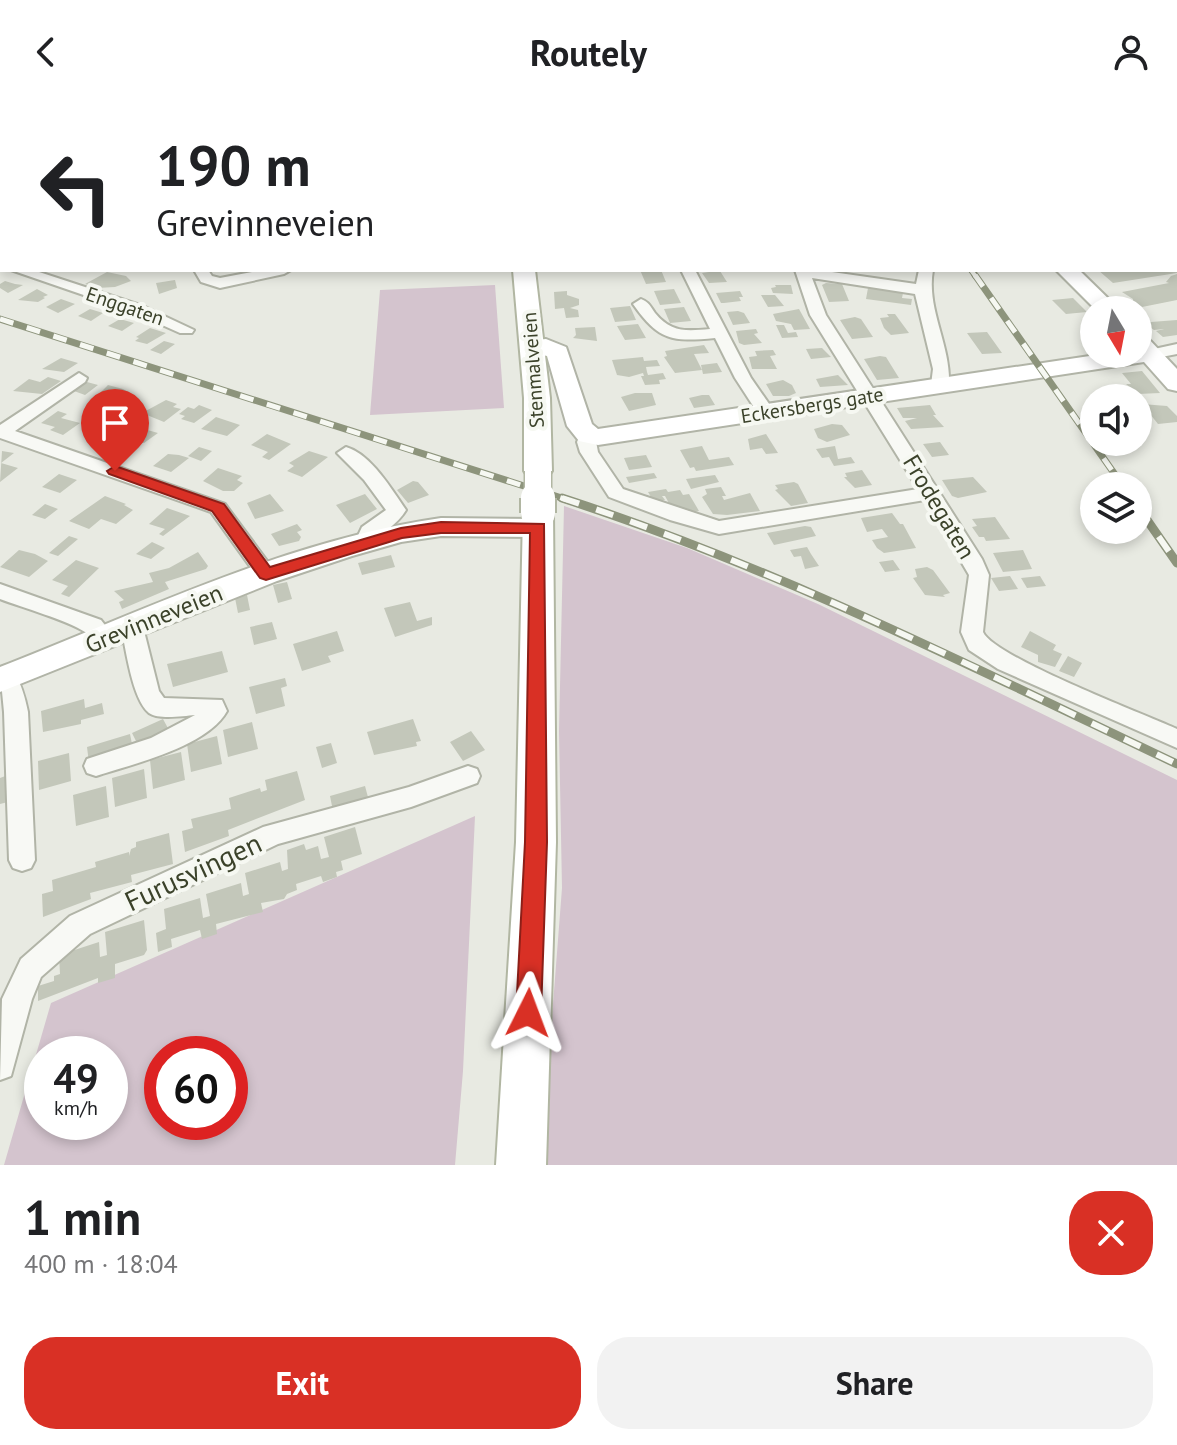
<!DOCTYPE html>
<html lang="en">
<head>
<meta charset="utf-8">
<style>
  :root { --surface:#fff; --page:#f2f2f2; --text:#202124; --muted:#757577; --accent:#d93025 }
  body { margin:0; font-family:"PT Sans",sans-serif; background:var(--page); color:var(--text); height:100vh; display:flex; flex-direction:column; font-size:30px; white-space:nowrap }
  * { box-sizing:border-box; margin:0 }
  p { font-size:26px; color:var(--muted) }
  .icon { flex:none; width:44px; height:44px; fill:none; stroke:currentColor; stroke-width:2; stroke-linecap:round; stroke-linejoin:round }
  .map { position:relative; height:1061px; overflow:hidden }
  .side { display:flex; flex-direction:column; background:var(--surface); flex:1 }
  .side>* { flex:none }
  .top-card { position:absolute; left:0px; top:0px; width:1178px; height:168px; box-shadow:0 4px 12px #0003; background:#fff; color:var(--text); overflow:hidden }
  .needle { width:52px; rotate:170deg }
  .tools { position:absolute; left:1080px; top:192px; display:grid; gap:16px }
  .tools a { display:grid; place-items:center; width:72px; height:72px; border-radius:50%; background:var(--surface); box-shadow:0 4px 12px #0003; font-size:40px }
  .speed { position:absolute; left:24px; top:932px; display:flex; gap:16px; font-size:40px; font-weight:700; text-align:center }
  .speed>* { display:grid; place-content:center; width:104px; height:104px; border-radius:50%; background:var(--surface); box-shadow:0 4px 12px #0003; line-height:1 }
  .speed small { font-size:20px; font-weight:400 }
  .speed .limit { border:12px solid #d22; background:#fff; color:#111 }
  .pin { position:absolute; display:grid; place-items:center; width:68px; height:68px; color:#fff; margin:-82px -34px; border-radius:50% 50% 50% 0; rotate:-45deg; box-shadow:0 0 8px #0007 }
  .pin .icon { rotate:45deg }
  .me { position:absolute; width:88px; margin:-44px; rotate:3deg; stroke-linejoin:round; filter:drop-shadow(0 0 6px #0008) }
  .turn { display:flex; align-items:center; gap:28px; height:168px; padding:0 24px; font-size:36px }
  .turn .icon { width:104px; height:104px; stroke-width:2.5 }
  .turn b { display:block; font-size:56px; line-height:68px }
  .round { display:grid; place-items:center; flex:none; width:84px; height:84px; border-radius:32px; background:var(--page) }
  .head { display:flex; align-items:center; justify-content:space-between; height:136px; padding:0 24px }
  h1 { font-size:48px; font-weight:600; line-height:60px }
  .primary-button { display:flex; gap:16px; margin-top:auto; padding:16px 24px }
  .primary-button a { flex:1; height:92px; border-radius:32px; background:var(--accent); color:#fff; font-size:32px; font-weight:600; line-height:92px; text-align:center }
  .primary-button a+a { background:var(--page); color:var(--text) }
  header { display:flex; justify-content:space-between; align-items:center; height:104px; padding:0 24px; background:var(--surface); font-size:36px; font-weight:600 }
  .map>svg:first-child { display:block }
  .green { fill:#d4c4ce; fill-rule:evenodd }
  .building { fill:#c3c7ba }
  .lines { fill:none; stroke-linecap:round; stroke-linejoin:round }
  .street-casing { stroke:#b1b4a7; stroke-width:4 }
  .secondary-casing { stroke:#b1b4a7; stroke-width:4 }
  .primary-casing { stroke:#b1b6a2; stroke-width:4 }
  .street { fill:#f8f9f5; fill-rule:evenodd }
  .secondary { fill:#fff; fill-rule:evenodd }
  .primary { fill:#fff; fill-rule:evenodd }
  .rail-far2-casing { stroke:#8d947c; stroke-width:6 }
  .rail-far1-casing { stroke:#8d947c; stroke-width:7 }
  .rail-casing { stroke:#8d947c; stroke-width:9 }
  .rail-far2 { stroke:#f6f8f2; stroke-width:4; stroke-dasharray:11; stroke-linecap:butt }
  .rail-far1 { stroke:#f6f8f2; stroke-width:5; stroke-dasharray:14; stroke-linecap:butt }
  .rail { stroke:#f6f8f2; stroke-width:6; stroke-dasharray:18; stroke-linecap:butt }
  .primary-bridge-far1-casing { stroke:#b1b6a2; stroke-width:29; stroke-linecap:butt }
  .primary-bridge-casing { stroke:#b1b6a2; stroke-width:38; stroke-linecap:butt }
  .primary-bridge-far1 { stroke:#fff; stroke-width:26 }
  .primary-bridge { stroke:#fff; stroke-width:34 }
  .route { fill:#d93025; stroke:#8d1f18; stroke-width:2 }
  .labels { text-anchor:middle; stroke-width:8; stroke-linejoin:round; paint-order:stroke }
  .far-street-label { font-size:20px; fill:#3b422a; stroke:#f6f8f2 }
  .street-label { font-size:24px; fill:#3b422a; stroke:#f6f8f2 }
  .near-street-label { font-size:28px; fill:#3b422a; stroke:#f6f8f2 }
</style>
</head>
<body>
<header><svg class="icon" aria-label="back" viewBox="0 0 24 24"><path d="M15 5l-7 7 7 7"/></svg>Routely<svg class="icon" aria-label="person" viewBox="0 0 24 24"><circle cx="12" cy="8" r="4"/><path d="M4 21q1-7 8-7t8 7"/></svg></header>
<div class="map">
<svg width="1177" height="1061" viewBox="0 0 1177 1061">
  <rect width="100%" height="100%" fill="#e8eae2"/>
  <!-- green -->
  <path class="green" d="M495,181L504,304L370,311L380,186Z
    M564,402L687,444L818,500L1177,676V1061H546V991L562,784L559,627Z
    M475,712L463,967L455,1061H4L51,899ZM42,950H110V1018H42ZM162,950H230V1018H162Z"/>
  <!-- building -->
  <path class="building" d="M640,166H661L666,178L646,180Z
    M1098,166H1177V169L1113,179Z
    M716,167H720L727,178L709,179L702,169Z
    M107,168L126,172L131,177L115,183L97,184L85,180Z
    M1177,170V196L1137,204L1133,201V195L1122,188L1169,179L1166,178L1171,172Z
    M175,176L177,184L159,190L156,179Z
    M5,177L15,180L23,181L8,189L0,184V180Z
    M826,179L842,180L849,197L829,198L822,181Z
    M775,181H791L793,190L773,189L771,184L776,183Z
    M868,184L903,189L902,194L912,195L911,201L866,195Z
    M37,185L48,191L43,193L45,194L38,198L18,196Z
    M674,185L681,199L660,201L654,187Z
    M567,187V191L579,195V201L570,204L578,206L579,213L566,214L564,204L555,205L554,188Z
    M740,187L743,193H739L741,197L724,199H721L716,189Z
    M761,191H775L784,202L768,203Z
    M1073,194L1087,208L1066,210L1052,196Z
    M61,195L75,200L58,209L46,203Z
    M630,202L636,216L615,218L610,204Z
    M684,203L691,217L670,219L664,205Z
    M90,205L103,209L91,217L78,212Z
    M799,205L810,225L794,226L791,220L776,217L773,210Z
    M738,207L744,209L750,219L733,221L727,208Z
    M887,210H895L909,229L891,231L884,224L880,214L889,213Z
    M855,213L861,215L873,233L852,235L840,216Z
    M120,215L134,219L122,227L108,222Z
    M1177,216V231L1163,233L1156,227L1164,225L1154,226L1147,221L1151,218Z
    M638,220L646,234L625,236L617,222Z
    M776,221H784L788,229L796,228L798,233L782,234Z
    M595,223L597,237L573,234L576,231L575,224Z
    M150,224L166,229L147,240L135,237L139,234L136,233Z
    M756,225L758,229L754,230L762,239L744,241L739,239L736,227Z
    M987,228L1002,249L982,250L967,229Z
    M164,237L175,240L161,250L150,246Z
    M704,241L709,249L694,250L702,266L675,269L664,253L667,252L665,247Z
    M822,244L831,253L811,255L806,245Z
    M773,246L776,251L770,252L777,265H752L749,253L757,252L755,247Z
    M880,252L886,253L899,274L877,276L864,255Z
    M643,253L644,257L657,256L660,262L646,263L647,268L648,271L663,269L666,275L659,276L660,280L645,281L641,272H644L643,269L629,273L617,271L612,256Z
    M61,254L78,259L64,268L42,265Z
    M717,259L722,268L703,270L701,261Z
    M1142,267L1160,289L1138,290L1126,280H1131L1122,269Z
    M838,271L848,281L820,283L816,275Z
    M48,273L61,277L42,290L13,287L29,275L40,278Z
    M783,276L792,281L796,289L789,292H773L766,280Z
    M87,278L98,281L85,291L74,287Z
    M108,281L123,285L130,289L117,298L96,293Z
    M635,289H652L656,301L629,307L621,293Z
    M702,291H709L715,301L694,304L689,294Z
    M166,296L177,300L173,303L181,305L164,318L142,309Z
    M1142,300L1167,302L1177,312V318L1158,320Z
    M199,301L212,306L194,319L181,315L185,312L179,310L188,303L194,305Z
    M930,301L936,311H933L944,323L911,325L905,317L917,314H903L897,304Z
    M58,307L67,310L61,314L80,319L63,331L50,326L55,323L41,319Z
    M216,313L240,321L227,332L201,325Z
    M832,320L842,321L850,331L827,338L818,334L814,325Z
    M144,325L158,329L144,339L131,335Z
    M106,330L114,333L117,330L132,339L120,352L92,341Z
    M267,330L291,340L269,356L262,353L268,348L251,341Z
    M766,330L778,349L766,350L762,344L750,346L748,335Z
    M940,338L949,351L932,353L923,340Z
    M702,342L709,356L729,353L734,361L696,367L694,363L690,364L680,346Z
    M835,342L838,355L851,353L855,359L834,362L829,353L822,354L816,345Z
    M199,343L212,347L201,357L188,352Z
    M2,347L14,349L1,359L18,364L0,378Z
    M309,347L328,353L302,373L287,367L294,362L289,359Z
    M168,350L179,351L189,354L171,368L153,362Z
    M646,351L652,363L629,366L624,354Z
    M218,364L242,372L237,376L243,379L234,387H223L203,377Z
    M862,366L872,381L855,384L844,373H847L845,369Z
    M654,369L657,374L629,379L626,373Z
    M59,370L77,376L60,389L42,383Z
    M715,371L719,378L691,385L686,375Z
    M973,373L987,388L958,394L952,392L942,376Z
    M413,377L418,378L429,391L408,399L397,386Z
    M794,378L798,380L808,399L791,402L775,386L778,385L775,381Z
    M721,383L726,392H722L724,396L750,389L760,407L727,411L713,410L702,393L707,390L705,385Z
    M666,385L668,388L680,386L683,391L689,390L699,407L684,410L679,402L671,403L665,392H662L665,396L654,398L648,388Z
    M270,390L284,407L255,415L247,399Z
    M365,390L377,405L350,419L336,401Z
    M105,392L126,400L124,401L133,406L116,420L101,415L89,425L69,417Z
    M45,400L58,405L45,415L32,411Z
    M167,404L190,412L163,432L159,430L165,425L149,420Z
    M892,409L900,420H903L916,444L884,449L877,444L872,436L888,433L882,425L867,428L861,414Z
    M995,413L1010,435L986,437L984,433H979L972,423L977,422L972,415Z
    M297,420L302,426L297,428L301,433L299,437L279,442L271,430Z
    M805,422L811,423L816,432L774,441L767,429Z
    M69,432L78,435L58,452L49,449Z
    M152,438L165,444L151,455L136,450Z
    M807,443L811,450L819,462L805,465L801,452L794,453L790,446Z
    M19,446L35,450L48,457L29,473L0,463Z
    M1023,446L1032,465L1003,468L993,449Z
    M198,448L208,462L206,465L165,478L169,485L122,505L119,498L124,496L114,487L153,478L149,469L169,464Z
    M391,451L395,463L362,471L358,459Z
    M76,456L99,464L69,493L61,490L68,482L52,476Z
    M893,456L900,466L885,468L879,458Z
    M927,463L933,466L950,489L943,491L945,493L925,491L913,474L917,473L915,465Z
    M1010,472L1018,485L999,487L991,474Z
    M1040,472L1046,482L1027,484L1021,474Z
    M287,478L292,495L278,499L273,481Z
    M247,491L250,506L238,509L235,494Z
    M410,498L417,517L432,513V521L395,533L384,504Z
    M272,518L277,535L254,541L250,523Z
    M337,527L344,547L328,552L331,558L302,567L293,540Z
    M1030,527L1056,541L1053,546L1062,550L1055,563L1038,558V551L1021,543Z
    M222,547L228,568L173,583L167,560Z
    M1068,552L1082,559L1074,573L1059,567Z
    M285,574L287,582L281,584L285,602L256,610L249,583Z
    M84,595L85,604L102,599L104,610L81,616V620L43,628L41,607Z
    M163,615L170,628L139,643L132,629Z
    M413,615L421,637L416,638L417,642L374,651L367,628Z
    M252,618L258,645L228,653L223,626Z
    M471,627L485,646L463,657L450,638Z
    M130,630L133,645L89,659L87,643Z
    M217,632L222,660L191,668L187,640Z
    M331,639L337,659L322,664L316,643Z
    M181,648L185,676L153,685L150,656Z
    M69,649L71,677L39,686L38,657Z
    M144,665L147,694L115,703L112,674Z
    M297,667L305,696L228,726L229,732L185,748L182,727L193,724L191,715L231,705L229,694L260,684L261,688L267,686L265,676Z
    M8,671V698L0,700V674Z
    M106,682L109,713L76,722L73,691Z
    M365,682L369,697L333,707L330,692Z
    M355,723L362,750L341,757L343,766L336,768L337,773L323,778L321,772L296,780L297,786L287,790L284,795L261,799L263,808L216,820L217,830L202,835L200,826L171,835L172,843L158,848L156,829L166,825L164,805L200,794L203,814L210,812L206,790L241,779L243,792L249,790L245,769L280,758L282,767L288,765L287,746L304,740L306,746L318,742L321,755L329,753L324,733Z
    M169,729L173,760L131,771L132,778L90,789L91,795L43,813L42,790L53,787L52,776L96,763L95,758L129,748V752L131,745L136,743V738Z
    M144,816L147,846L144,851L115,860V874L98,879V874L38,897V882L54,877V872L60,870L59,851L99,838L100,853L107,851L105,828Z"/>
  <g class="lines">
    <!-- street casing -->
    <g class="street-casing">
      <path id="street" d="M164,0H176L178,2H166Z
        M331,0H346L348,2H333Z
        M501,0H513L514,2H502Z
        M570,0H585L587,2H572Z
        M0,66H2V74H0Z
        M1176,78H1177V86H1176Z
        M2,88V98H0V89Z
        M0,116H2V124H0Z
        M0,156H2V165H0Z
        M11,166H33L143,202L194,226L192,229H180L133,208Z
        M194,166H208L212,172L220,174L262,166H291L284,170L220,184L201,178Z
        M681,166H695L751,274L774,307L771,311H759L735,274L715,234C672,238 659,237 633,200L641,195C649,198 650,202 655,209C671,229 687,227 710,225Z
        M795,166H818L916,180L919,166H933C926,205 951,241 949,281L940,286L931,281L933,265L915,190L812,174L826,211L982,455L989,471L983,528C994,553 1144,610 1177,625V644L998,565L969,546L961,528L969,471L925,396L719,430L670,416L609,393L580,348L577,338L582,327H594L598,348L623,385L719,417L918,385L810,211Z
        M1177,240V250L1151,255L1143,250L1145,247Z
        M79,269L87,274L85,278L15,327L225,400L273,465L276,470L273,475H259L211,408L0,334V321Z
        M346,343C371,350 392,386 406,406C397,422 381,427 372,443L365,445L355,438L362,423L386,406L364,376L337,349Z
        M0,480L101,516L115,534L112,540C96,544 96,535 85,528C69,517 21,503 0,495Z
        M132,515L140,517L143,523L159,587L164,594L222,596L227,607C207,643 133,660 96,672L87,669L84,662L87,655L151,634L195,611C183,612 159,616 149,609C132,595 126,545 121,523L124,517Z
        M6,565L14,568C22,582 25,593 28,608L35,756L31,764L22,767L13,764L9,756L4,608L0,567Z
        M468,662L477,665L480,672L477,679L411,703L278,740L90,830L41,873L32,895L11,972L0,976L2,895L21,855L70,812L263,723L409,683Z"/>
    </g>
    <!-- secondary casing -->
    <g class="secondary-casing">
      <path id="secondary" d="M2,0H26L2,4Z
        M861,0H878L879,2H862Z
        M1056,166H1079L1120,206H1096Z
        M1138,230L1146,232L1177,265V287L1168,285L1144,258L598,341L579,337L567,322L547,252L525,247L521,242L525,237L546,235L566,243L592,320L598,325L1103,250H1138Z
        M441,414L538,415L548,417L552,424L548,431L538,433L441,432L401,438L352,452L277,477L0,588V563C143,507 288,436 441,414Z"/>
    </g>
    <!-- primary casing -->
    <g class="primary-casing">
      <path id="primary" d="M434,0H452L453,2H435Z
        M513,166H535L550,294L552,367L548,373L538,376L528,373L524,367V294Z
        M538,399L549,402L553,409L556,738L546,1061H496L516,738L523,409L527,402Z"/>
    </g>
    <!-- street -->
    <use href="#street" class="street"/>
    <!-- secondary -->
    <use href="#secondary" class="secondary"/>
    <!-- primary -->
    <use href="#primary" class="primary"/>
    <!-- rail-far2 casing -->
    <g class="rail-far2-casing">
      <path id="rail-far2" d="M792,0L796,2
        M971,166L976,173"/>
    </g>
    <!-- rail-far1 casing -->
    <g class="rail-far1-casing">
      <path id="rail-far1" d="M975,171L1123,382
        M0,215L568,396"/>
    </g>
    <!-- rail casing -->
    <g class="rail-casing">
      <path id="rail" d="M562,394C775,463 975,564 1177,660
        M1138,403L1177,459"/>
    </g>
    <!-- rail-far2 -->
    <use href="#rail-far2" class="rail-far2"/>
    <!-- rail-far1 -->
    <use href="#rail-far1" class="rail-far1"/>
    <!-- rail -->
    <use href="#rail" class="rail"/>
    <!-- primary-bridge-far1 casing -->
    <g class="primary-bridge-far1-casing">
      <path id="primary-bridge-far1" d="M538,367V396"/>
    </g>
    <!-- primary-bridge casing -->
    <g class="primary-bridge-casing">
      <path id="primary-bridge" d="M538,394V409"/>
    </g>
    <!-- primary-bridge-far1 -->
    <use href="#primary-bridge-far1" class="primary-bridge-far1"/>
    <!-- primary-bridge -->
    <use href="#primary-bridge" class="primary-bridge"/>
  </g>
  <!-- route -->
  <path class="route" d="M115,362L224,400L270,463L401,424L441,418L544,420L547,738L541,909L537,918L528,921L520,918L516,909L525,738L530,429H441L402,434L266,476L260,474L212,407L109,370L107,367Z"/>
  <g class="labels">
    <!-- far-street labels -->
    <g class="far-street-label">
      <text transform="translate(125 202) rotate(19)" y="7">Enggaten</text>
      <text transform="translate(533 266) rotate(-94)" y="7">Stenmalveien</text>
      <text transform="translate(812 301) rotate(-9)" y="7">Eckersbergs gate</text>
    </g>
    <!-- street labels -->
    <g class="street-label">
      <text transform="translate(939 403) rotate(59)" y="8">Frodegaten</text>
      <text transform="translate(154 515) rotate(-22)" y="8">Grevinneveien</text>
    </g>
    <!-- near-street labels -->
    <g class="near-street-label">
      <text transform="translate(193 768) rotate(-25)" y="10">Furusvingen</text>
    </g>
  </g>
</svg>
<div class="tools">
<a><svg class="needle" viewBox="-14 -14 28 28"><path d="M0-13l5 13h-10z" fill="#e53935"/><path d="M0 13l5-13h-10z" fill="#757577"/></svg></a>
<a><svg class="icon" aria-label="sound" viewBox="0 0 24 24"><path d="M4 9h4l5-4v14l-5-4H4zM17 9q2 3 0 6"/></svg></a>
<a><svg class="icon" aria-label="layers" viewBox="0 0 24 24"><path d="M12 4l9 5-9 5-9-5zM3 14l9 5 9-5"/></svg></a>
</div>
<div class="speed"><div>49<small>km/h</small></div><div class="limit">60</div></div>
<div class="pin" style="left:115px;top:367px;background:#d93025"><svg class="icon" aria-label="arrive" viewBox="0 0 24 24"><path d="M6 21V4h12l-3 4 3 4H6"/></svg></div>
<svg class="me" style="left:528px;top:909px" viewBox="-20 -20 40 40"><path d="M0-17L14 15 0 8-14 15z" fill="#d93025" stroke="#fff" stroke-width="4"/></svg>
<div class="top-card">
<div class="turn"><svg class="icon" aria-label="left" viewBox="0 0 24 24"><path d="M17 20v-9H6M10 6l-5 5 5 5"/></svg><div><b>190 m</b>Grevinneveien</div></div>
</div>
</div>
<section class="side">
<div class="head"><div><h1>1 min</h1><p>400 m · 18:04</p></div><a class="round" style="background:#d93025;color:#fff"><svg class="icon" aria-label="close" viewBox="0 0 24 24"><path d="M6 6l12 12M18 6L6 18"/></svg></a></div>
<div class="primary-button"><a>Exit</a><a>Share</a></div>
</section>
</body>
</html>
